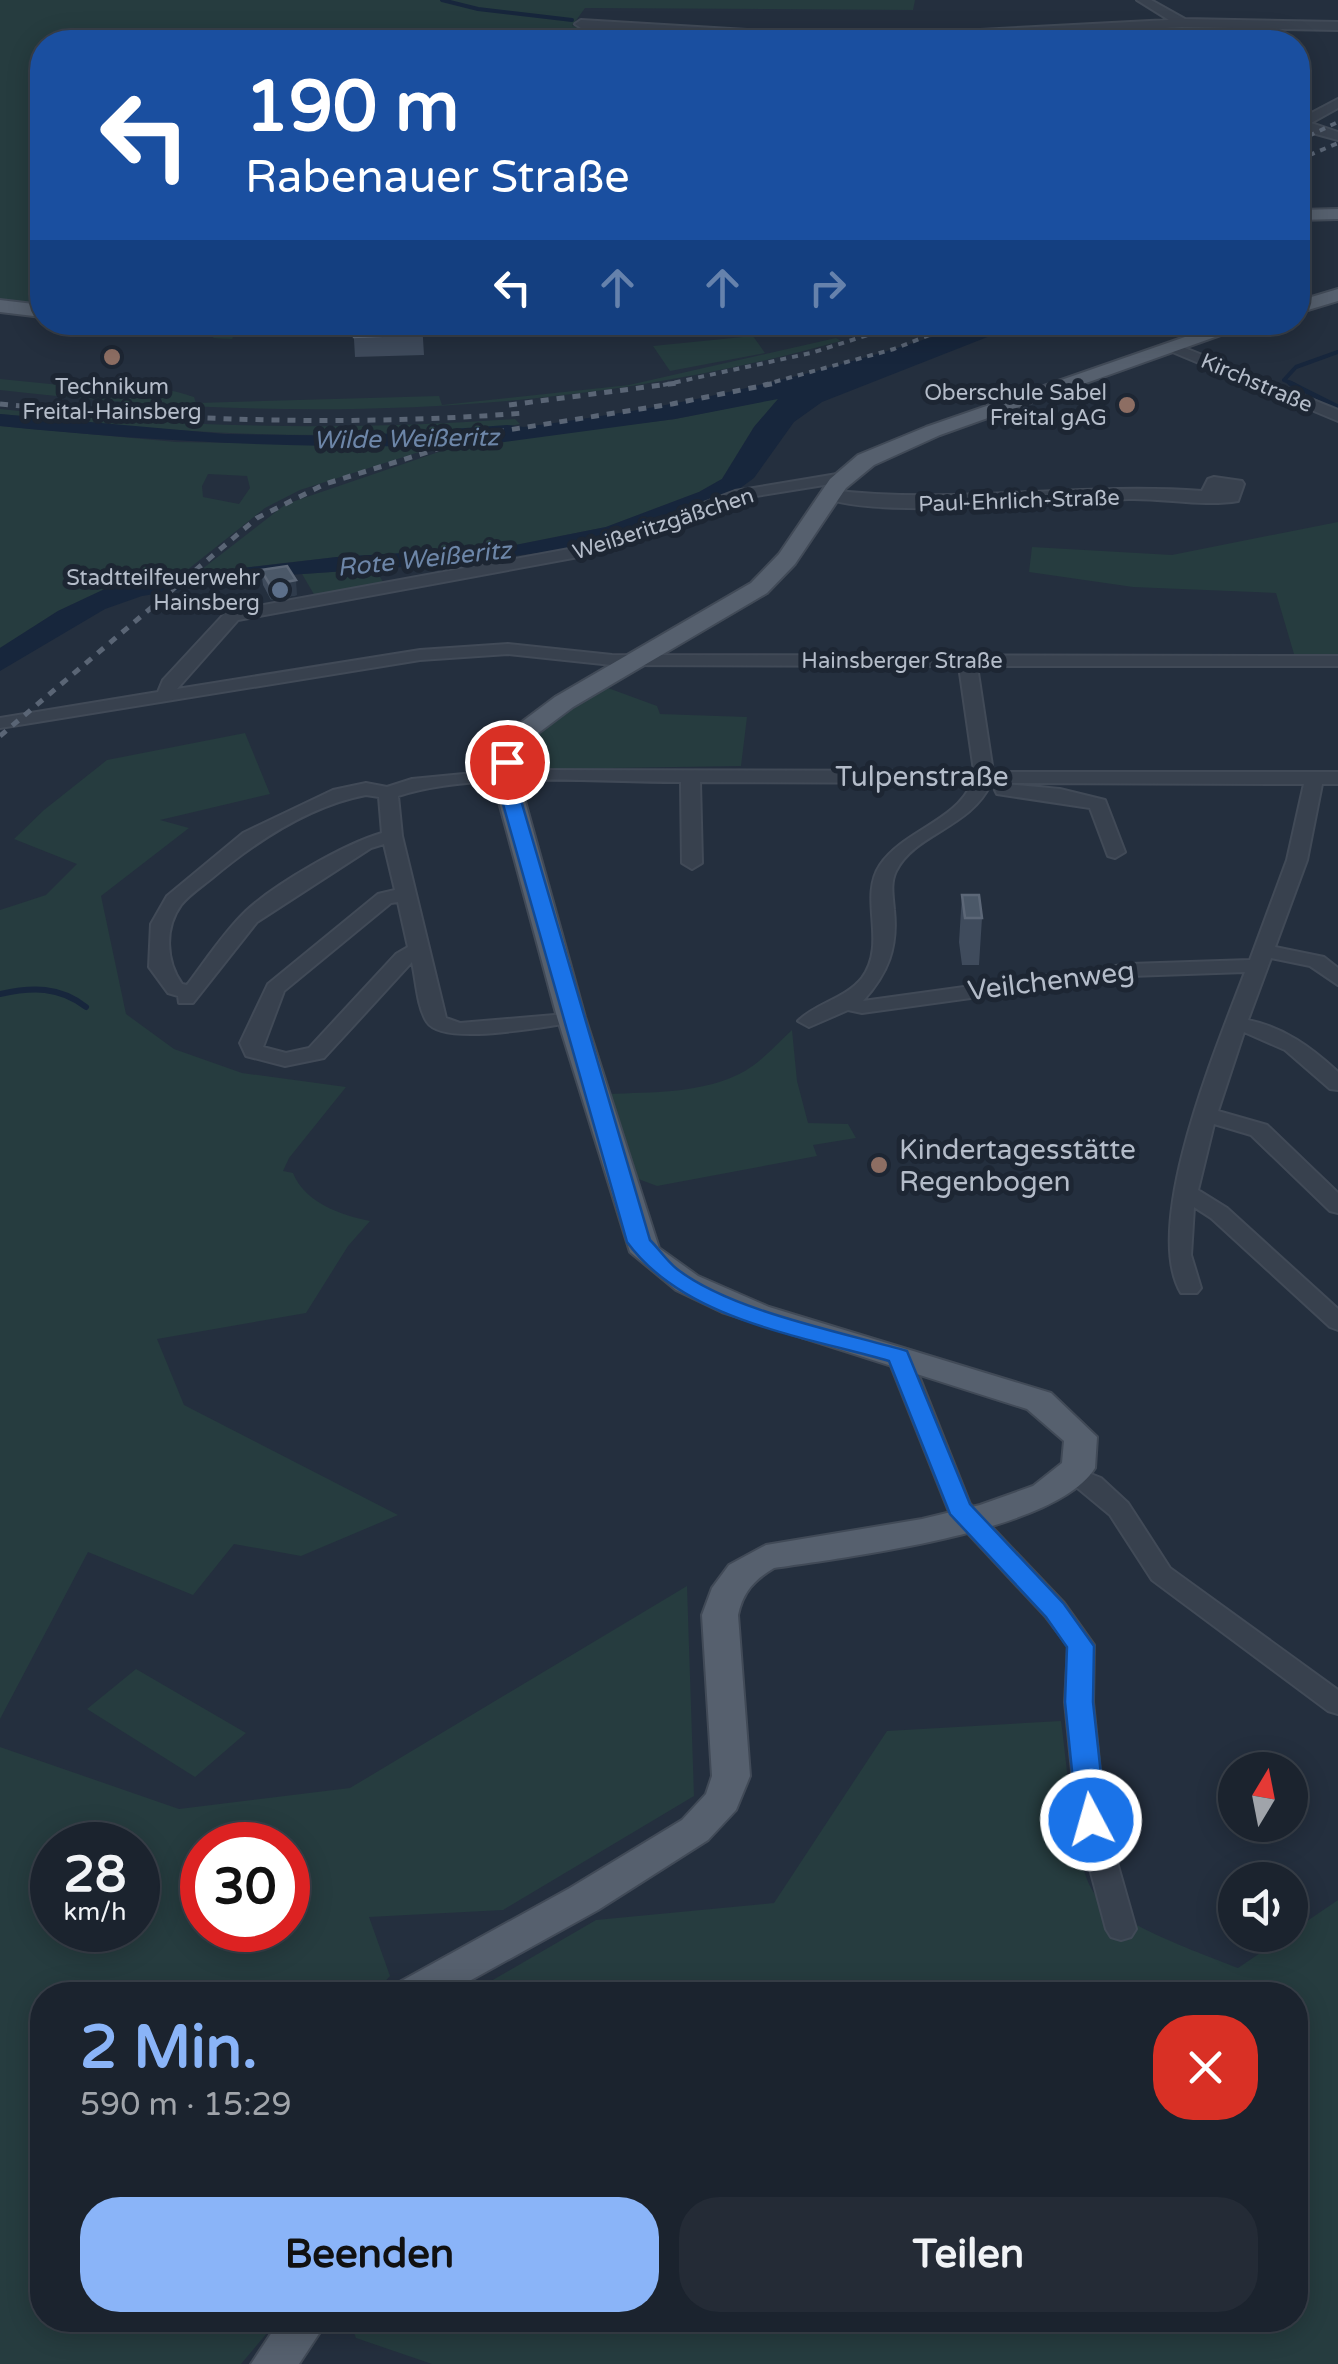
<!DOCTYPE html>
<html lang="de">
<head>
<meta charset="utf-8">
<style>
  :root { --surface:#1b232e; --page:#242b36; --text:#f1f3f6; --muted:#a0a4aa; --line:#39404a; --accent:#8ab4f8 }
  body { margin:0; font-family:"Varela Round",sans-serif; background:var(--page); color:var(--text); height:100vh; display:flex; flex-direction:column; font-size:38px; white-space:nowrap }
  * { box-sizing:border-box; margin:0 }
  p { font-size:32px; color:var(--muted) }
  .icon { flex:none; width:55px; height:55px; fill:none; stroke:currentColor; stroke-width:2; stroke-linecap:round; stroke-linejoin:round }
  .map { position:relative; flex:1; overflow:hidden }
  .panel { position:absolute; left:30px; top:1982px; width:1278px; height:350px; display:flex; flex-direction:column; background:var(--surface); border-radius:40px; box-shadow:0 5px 25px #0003,0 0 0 2px var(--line) }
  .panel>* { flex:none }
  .guide { position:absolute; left:30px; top:30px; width:1280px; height:305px; border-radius:40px; box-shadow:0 5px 25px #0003,0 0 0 2px var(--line); background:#1a4fa0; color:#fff; overflow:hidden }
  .needle { width:65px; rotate:10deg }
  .controls { position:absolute; left:1218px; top:1752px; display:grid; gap:20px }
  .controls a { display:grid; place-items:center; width:90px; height:90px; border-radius:50%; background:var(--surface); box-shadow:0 5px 25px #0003,0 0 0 2px var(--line); font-size:50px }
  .speed { position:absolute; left:30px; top:1822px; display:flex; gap:20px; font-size:50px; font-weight:700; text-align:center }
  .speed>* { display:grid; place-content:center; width:130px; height:130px; border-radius:50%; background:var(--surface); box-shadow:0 5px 25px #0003,0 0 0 2px var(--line); line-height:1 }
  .speed small { font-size:25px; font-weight:400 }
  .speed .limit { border:15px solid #d22; background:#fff; color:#111 }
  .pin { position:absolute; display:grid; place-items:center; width:85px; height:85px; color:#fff; margin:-42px; border:5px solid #fff; border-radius:50%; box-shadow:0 2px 10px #0007 }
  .me { position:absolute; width:110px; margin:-55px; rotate:354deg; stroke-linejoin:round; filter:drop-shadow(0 0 8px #0008) }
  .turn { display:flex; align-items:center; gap:35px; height:210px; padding:0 50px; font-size:45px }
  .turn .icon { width:130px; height:130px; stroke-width:2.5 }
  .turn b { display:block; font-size:70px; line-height:85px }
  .lanes { display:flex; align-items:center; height:95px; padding:0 50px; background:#0003; justify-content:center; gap:50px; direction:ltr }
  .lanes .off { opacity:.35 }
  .round { display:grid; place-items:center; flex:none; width:105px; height:105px; border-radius:40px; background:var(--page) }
  .head { display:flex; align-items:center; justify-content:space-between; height:170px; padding:0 50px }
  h1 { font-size:60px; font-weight:700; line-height:75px; color:var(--accent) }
  .cta { display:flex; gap:20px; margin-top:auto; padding:20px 50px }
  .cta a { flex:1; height:115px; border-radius:40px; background:var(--accent); color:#111; font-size:40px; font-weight:700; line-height:115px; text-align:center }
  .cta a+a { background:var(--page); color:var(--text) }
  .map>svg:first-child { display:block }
  .green { fill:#263c3f; fill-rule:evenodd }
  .water { fill:#17263c }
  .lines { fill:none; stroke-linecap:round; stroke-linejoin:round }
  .stream-far2 { stroke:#17263c; stroke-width:4 }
  .stream-far1 { stroke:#17263c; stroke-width:5 }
  .stream { stroke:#17263c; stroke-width:6 }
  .minor-casing { stroke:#414a57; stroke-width:4 }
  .major-casing { stroke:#414a57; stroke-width:4 }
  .minor { fill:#38414e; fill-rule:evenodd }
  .major { fill:#56606e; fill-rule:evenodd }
  .rail-far1 { stroke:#5a6575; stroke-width:4; stroke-dasharray:6 6; stroke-linecap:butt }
  .rail { stroke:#5a6575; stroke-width:5; stroke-dasharray:8 8; stroke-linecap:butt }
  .wall { fill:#3f4b5c }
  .shaded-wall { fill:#2f3b4b }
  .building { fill:#4b5868; stroke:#5c6777; stroke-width:2.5 }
  .route { fill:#1a73e8; stroke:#114b97; stroke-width:2.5 }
  .education-dot { fill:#8d6e63; stroke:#1d2633; stroke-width:4 }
  .service-dot { fill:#5c6f8a; stroke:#1d2633; stroke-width:4 }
  .labels { text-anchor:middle; stroke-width:10; stroke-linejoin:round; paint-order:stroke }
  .far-street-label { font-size:22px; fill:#b4bcc9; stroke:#1d2633 }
  .far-poi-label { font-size:22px; fill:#b4bcc9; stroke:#1d2633; text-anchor:end }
  .far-water-label { font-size:25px; font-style:italic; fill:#6d86a8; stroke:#1d2633 }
  .street-label { font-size:28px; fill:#b4bcc9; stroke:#1d2633 }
  .poi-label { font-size:28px; fill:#b4bcc9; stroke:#1d2633; text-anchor:start }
</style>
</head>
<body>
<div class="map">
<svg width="1338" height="2364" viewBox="0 0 1338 2364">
  <rect width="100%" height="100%" fill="#242f3e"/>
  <!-- green -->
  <path class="green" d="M0,0H915L913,10L585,8L572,26L661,36L855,42H42V318L0,313Z
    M85,323H540L235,333L232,339L213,338L216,332Z
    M753,336L765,353L670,371L653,346Z
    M836,338L841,341C565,418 283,423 0,390V379L140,393C156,385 177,391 194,397L196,403L439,396L442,405L629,385Z
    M779,398L754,427L722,479L699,492L606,527L506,547L337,557L197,573L286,504L459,445L675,419Z
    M0,409C172,427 342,432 515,419L520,424C488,432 453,430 420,432C280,441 140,429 0,414Z
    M0,426L176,442L438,446L300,490L265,508L181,575L107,588L58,611L0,648ZM208,474L247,476L250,488L239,504L203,497L202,486Z
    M1338,522V654H1294L1276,593L1133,587L1029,572L1032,547L1172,555Z
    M375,569L385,585L315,596L302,574Z
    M608,688L657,706L660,714L747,717L741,766L549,769L528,762L524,756L528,743L554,719Z
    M245,733L270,794L160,820L189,828L101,896L126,1014L174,1049L242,1073L346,1087L289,1158L283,1171L293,1173C305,1203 341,1215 370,1221L348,1246L306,1313L157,1339L184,1405L398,1515L301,1556L234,1544L193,1595L88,1552L0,1719V910L46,895L77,864L14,839L44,810L107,760Z
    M792,1030L797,1081L808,1123L848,1124L856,1138L813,1145L817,1156L657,1186L633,1177L607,1094C652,1092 704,1094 745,1071C762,1061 777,1044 792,1030Z
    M687,1586L694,1796L503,1910L369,1917L390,1976L372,1995H42V2320H278L241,2364H0V1747L179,1809L350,1788ZM52,1845H138V1930H52ZM202,1845H288V1930H202Z
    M136,1669L246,1733L195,1777L87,1709Z
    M1061,1721C1067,1763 1073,1853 1091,1888C1107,1921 1203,1954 1238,1968L1338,1900V2364H432L356,2338L349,2320H1295V1995H467L596,1920L774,1903L887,1731Z"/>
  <!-- water -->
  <path class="water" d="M974,323H1023L822,402L794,422L754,478L739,489L695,510L593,546L460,563L260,577L142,596L105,609L0,671V648L58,611L107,588L148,579L337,557L506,547L606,527L699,492L722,479L754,427L778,399L675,419L444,450L436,446C290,448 145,441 0,426V414L225,434L356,436L507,425L524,427C679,408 826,374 974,323Z"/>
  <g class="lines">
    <!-- stream-far2 -->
    <path class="stream-far2" d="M442,0L478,9L572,20
      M1295,385L1284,380L1296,367L1338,352"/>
    <!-- stream-far1 -->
    <path class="stream-far1" d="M1290,383L1338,407"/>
    <!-- stream -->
    <path class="stream" d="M0,994C32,987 59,986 86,1007"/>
    <!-- minor casing -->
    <g class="minor-casing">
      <path id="minor" d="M1137,0H1151L1185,19L1338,22V30L1182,27L942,40L813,42L581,28L575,24L581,20L813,34L942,32L1169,20Z
        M1338,99V108L1311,123L1338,132V140L1298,129V120Z
        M1175,344L1338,410V421L1170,351V345Z
        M843,473L849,475V481L744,498L600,553L238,620L177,689L420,650L508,644L612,655L1338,656V666H977L993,772H1338V784H1322L1307,860L1275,947L1324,957L1338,968V985L1310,966L1271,958L1248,1020C1285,1028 1311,1047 1338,1072V1090L1330,1089L1285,1050L1244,1032L1218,1111L1267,1125L1338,1193V1213L1330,1211L1251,1135L1214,1124L1198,1190L1227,1208L1338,1309V1330L1330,1327L1211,1218L1194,1207L1191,1255L1201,1288L1197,1293H1181C1141,1225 1218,1044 1245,972L1130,976L862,1013L848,1010L809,1027L798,1021C816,1003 845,999 862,978C888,943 858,898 880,865C904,830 955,822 972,783L700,782L702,863L692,869L682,863L681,782C600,782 472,771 398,796L402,836L446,1018L460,1023L578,1013L582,1017L571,1023C543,1026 443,1047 427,1022C417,1007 416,979 412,962L324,1058L285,1066L246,1056L240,1043L268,984L378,894L395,890L384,844L371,848L257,922L193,1003H179L178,996L168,993L149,967L151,924L167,896L243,833L333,790L366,783L387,787L412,779L505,770L974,771L959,666L612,665L508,654L420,660L0,728V718L158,692L163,680L226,612L596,544L735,491ZM991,783L1304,784L1287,860L1250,960L1130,964L863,1001C888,973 898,948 894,910C893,897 890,883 896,871C915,833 971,828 991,783ZM366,795L379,797L382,833C344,844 275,884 246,911C224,932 206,960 187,985L182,984C166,962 164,928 181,905C189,895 201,887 211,879C255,842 308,806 366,795ZM398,902L408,947L396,954L309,1048L286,1053L263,1047L284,991L391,903Z
        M1214,477L1242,481L1244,484L1238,501C1204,507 1164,498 1129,499C1074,501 857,521 821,495L829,490C954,505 1078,482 1202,491L1208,479Z
        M1004,784L1060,789L1105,800L1125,852L1115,858L1108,856L1090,808L997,794L995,790Z
        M899,1348L911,1356L970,1504L1064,1603L1094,1645L1093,1702L1105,1820L1136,1929L1131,1937L1121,1940L1111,1937L1106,1929L1077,1820L1065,1702L1068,1646L1046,1617L950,1514L887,1356Z
        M1076,1468L1101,1478L1128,1503L1170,1568L1338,1690V1714L1328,1711L1152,1580L1110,1515L1063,1476L1067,1470Z"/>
    </g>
    <!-- major casing -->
    <g class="major-casing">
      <path id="major" d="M1338,209V219L1298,220V210Z
        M1338,289V301L1298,313V301Z
        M0,300L42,305V317L0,312Z
        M151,322H408L399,328L271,332L160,328Z
        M1228,322H1257L940,435L874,465L846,488L795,564L767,593L573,707L537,734L521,755L518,776L585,1017L659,1248L698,1276L769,1307L1051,1393L1097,1437L1095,1468C1056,1532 848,1557 774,1568C754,1580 743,1592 738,1615L750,1776L736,1810L708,1840L598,1910L444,1995H390L396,1984L570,1888L682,1820L706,1794L712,1776L702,1615L712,1588L729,1565L766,1545L922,1519L980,1505L1033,1486L1062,1463L1064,1441L1027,1409L722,1312L676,1290L630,1252L557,1017L492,776L497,754L519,724L555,697L751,583L779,554L830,479L858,455L926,427Z
        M280,2320H328L299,2364H251Z"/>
    </g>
    <!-- minor -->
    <use href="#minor" class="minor"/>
    <!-- major -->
    <use href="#major" class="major"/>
    <!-- rail-far1 -->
    <path class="rail-far1" d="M1298,141L1338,122
      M1298,160L1338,143
      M663,385L811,353L909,322
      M763,385L894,349L962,322"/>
    <!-- rail -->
    <path class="rail" d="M0,404C175,420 349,427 524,413
      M509,405L677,383
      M0,736L257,518L325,484L489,433L672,404L776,383"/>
  </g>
  <!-- wall -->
  <path class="wall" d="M353,322H422L424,355L355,357Z
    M261,570L297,595L271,600L263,585Z
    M962,895L982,918L979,965H962L959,942Z"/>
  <!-- shaded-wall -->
  <path class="shaded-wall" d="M296,580L297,595L271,600L270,585Z"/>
  <!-- building -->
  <path class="building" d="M353,322H422L423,334L354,337Z
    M287,566L296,580L270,585L261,570Z
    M962,895H979L982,918H965Z"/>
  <!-- route -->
  <path class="route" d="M507,756L516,762L518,790L650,1240C659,1249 667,1261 677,1269C731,1311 841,1332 907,1351L970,1504L1064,1604L1094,1646L1093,1702L1106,1820L1101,1828L1091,1831L1081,1828L1077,1820L1065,1702L1067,1647L1046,1617L950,1514L889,1361C802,1336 684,1320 627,1242L499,790L498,762Z"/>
  <!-- markers -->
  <g class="education-dot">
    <circle cx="112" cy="357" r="10"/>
    <circle cx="1127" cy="405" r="10"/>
    <circle cx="879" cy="1165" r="10"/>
  </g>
  <circle class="service-dot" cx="280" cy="590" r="10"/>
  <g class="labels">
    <!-- far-street labels -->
    <g class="far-street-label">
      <text transform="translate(1257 382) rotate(23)" y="8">Kirchstraße</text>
      <text transform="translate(1019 500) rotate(-2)" y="8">Paul-Ehrlich-Straße</text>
      <text transform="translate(663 523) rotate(-18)" y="8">Weißeritzgäßchen</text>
      <text x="902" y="668">Hainsberger Straße</text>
    </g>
    <!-- far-poi labels -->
    <g class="far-poi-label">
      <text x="112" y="394" text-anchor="middle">Technikum<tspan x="112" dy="25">Freital-Hainsberg</tspan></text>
      <text x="1107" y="400">Oberschule Sabel<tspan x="1107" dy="25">Freital gAG</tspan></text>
      <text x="260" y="585">Stadtteilfeuerwehr<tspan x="260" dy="25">Hainsberg</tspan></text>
    </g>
    <!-- far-water labels -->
    <g class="far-water-label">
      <text transform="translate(406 438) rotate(-1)" y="9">Wilde Weißeritz</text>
      <text transform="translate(424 558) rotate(-6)" y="9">Rote Weißeritz</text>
    </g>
    <!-- street labels -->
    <g class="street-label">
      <text x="922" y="786">Tulpenstraße</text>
      <text transform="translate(1051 980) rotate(-7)" y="10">Veilchenweg</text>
    </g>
    <!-- poi labels -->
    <g class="poi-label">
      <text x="899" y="1159">Kindertagesstätte<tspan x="899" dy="32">Regenbogen</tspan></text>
    </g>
  </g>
</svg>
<div class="controls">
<a><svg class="needle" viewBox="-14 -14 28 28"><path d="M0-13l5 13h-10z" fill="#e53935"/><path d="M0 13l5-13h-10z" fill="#a0a4aa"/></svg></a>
<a><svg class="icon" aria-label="sound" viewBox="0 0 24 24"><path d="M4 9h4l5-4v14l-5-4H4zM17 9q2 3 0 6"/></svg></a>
</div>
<div class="speed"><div>28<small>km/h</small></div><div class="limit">30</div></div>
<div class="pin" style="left:507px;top:762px;background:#d93025"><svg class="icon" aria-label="arrive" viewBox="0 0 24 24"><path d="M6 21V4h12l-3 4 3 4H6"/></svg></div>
<svg class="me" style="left:1091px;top:1820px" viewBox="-20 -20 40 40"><circle r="17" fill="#1a73e8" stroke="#fff" stroke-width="3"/><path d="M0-11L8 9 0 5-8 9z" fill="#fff"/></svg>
<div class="guide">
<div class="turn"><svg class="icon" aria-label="left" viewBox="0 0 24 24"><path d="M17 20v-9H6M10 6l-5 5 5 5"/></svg><div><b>190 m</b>Rabenauer Straße</div></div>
<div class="lanes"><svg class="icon" aria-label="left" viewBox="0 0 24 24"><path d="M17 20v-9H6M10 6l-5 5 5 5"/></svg><svg class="icon off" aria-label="ahead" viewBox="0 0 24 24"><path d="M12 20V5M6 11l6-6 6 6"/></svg><svg class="icon off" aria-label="ahead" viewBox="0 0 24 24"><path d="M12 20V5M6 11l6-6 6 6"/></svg><svg class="icon off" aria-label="right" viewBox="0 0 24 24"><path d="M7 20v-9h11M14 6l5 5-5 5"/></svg></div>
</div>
<section class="panel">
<div class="head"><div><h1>2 Min.</h1><p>590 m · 15:29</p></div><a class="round" style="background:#d93025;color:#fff"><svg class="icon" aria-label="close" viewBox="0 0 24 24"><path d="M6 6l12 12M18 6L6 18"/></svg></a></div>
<div class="cta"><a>Beenden</a><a>Teilen</a></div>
</section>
</div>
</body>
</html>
